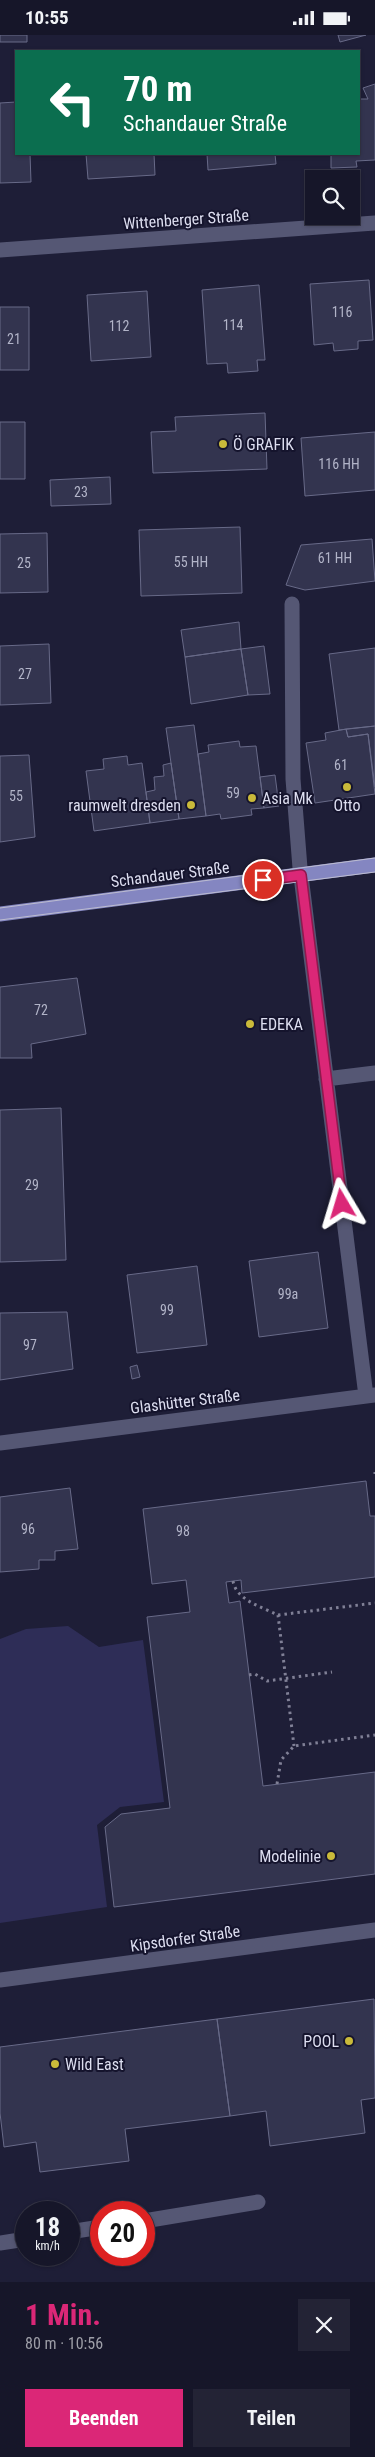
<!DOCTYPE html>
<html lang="de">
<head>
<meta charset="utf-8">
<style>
  :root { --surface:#161629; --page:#232335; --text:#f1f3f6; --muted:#9e9fa8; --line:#353546; --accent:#db2777 }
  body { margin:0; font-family:"Roboto Condensed",sans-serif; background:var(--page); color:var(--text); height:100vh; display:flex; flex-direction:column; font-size:19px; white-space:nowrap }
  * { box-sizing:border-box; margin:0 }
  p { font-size:16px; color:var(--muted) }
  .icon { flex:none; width:28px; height:28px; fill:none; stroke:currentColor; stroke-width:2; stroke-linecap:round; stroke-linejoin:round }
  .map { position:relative; height:2247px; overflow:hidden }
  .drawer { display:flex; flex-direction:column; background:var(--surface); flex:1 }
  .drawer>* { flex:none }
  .top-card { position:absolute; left:15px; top:15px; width:345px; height:105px; border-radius:0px; box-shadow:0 1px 4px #0004,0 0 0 1px var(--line); background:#0b6e4f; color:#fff; overflow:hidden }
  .buttons { position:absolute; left:305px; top:135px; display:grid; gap:10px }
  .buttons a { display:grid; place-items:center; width:55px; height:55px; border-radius:0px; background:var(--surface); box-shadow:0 1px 4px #0004,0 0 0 1px var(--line); font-size:25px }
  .speed { position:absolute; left:15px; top:2166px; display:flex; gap:10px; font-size:25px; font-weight:700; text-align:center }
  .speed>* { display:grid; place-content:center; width:65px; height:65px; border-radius:50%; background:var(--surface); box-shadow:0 1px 4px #0004,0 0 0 1px var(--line); line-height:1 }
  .speed small { font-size:12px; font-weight:400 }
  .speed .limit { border:8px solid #d22; background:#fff; color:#111 }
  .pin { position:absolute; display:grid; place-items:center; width:42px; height:42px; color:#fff; margin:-21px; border:2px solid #fff; border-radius:50%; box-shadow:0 1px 5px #0007 }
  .me { position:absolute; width:55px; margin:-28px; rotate:353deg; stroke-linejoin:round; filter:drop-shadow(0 0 4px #0008) }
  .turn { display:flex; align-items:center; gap:18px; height:105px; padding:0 25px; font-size:22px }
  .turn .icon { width:65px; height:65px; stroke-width:2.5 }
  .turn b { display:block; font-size:35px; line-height:42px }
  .round { display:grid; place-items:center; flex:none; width:52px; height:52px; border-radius:0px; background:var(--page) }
  .head { display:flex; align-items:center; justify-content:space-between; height:85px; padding:0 25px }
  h1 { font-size:30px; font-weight:700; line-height:38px; color:var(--accent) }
  .button { display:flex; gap:10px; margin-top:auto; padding:10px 25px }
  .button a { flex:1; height:58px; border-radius:0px; background:var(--accent); color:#fff; font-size:20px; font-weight:700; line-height:58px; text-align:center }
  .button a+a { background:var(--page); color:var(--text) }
  .status { display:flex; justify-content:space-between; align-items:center; height:35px; padding:0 25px; background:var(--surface); direction:ltr }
  .status svg { height:14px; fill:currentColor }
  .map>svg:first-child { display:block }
  .green { fill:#2e2d57 }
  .building { fill:#33344f; stroke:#686a88 }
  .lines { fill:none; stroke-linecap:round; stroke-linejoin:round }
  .path { stroke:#808096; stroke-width:3; stroke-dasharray:2.5 4; stroke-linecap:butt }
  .minor { stroke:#555774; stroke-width:15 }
  .major { stroke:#8486c1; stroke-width:15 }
  .tram { stroke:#bcbcd0; stroke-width:1 }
  .route-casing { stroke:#8e194d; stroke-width:12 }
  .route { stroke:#db2777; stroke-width:9 }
  .poi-dot { fill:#caba3a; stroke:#15142d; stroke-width:2 }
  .labels { text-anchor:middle; stroke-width:4; stroke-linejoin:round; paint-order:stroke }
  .number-label { font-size:14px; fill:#b2b4c8 }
  .street-label { font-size:16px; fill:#dddef0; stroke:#15142d }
  .poi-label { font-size:16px; fill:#dddef0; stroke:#15142d; text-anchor:start }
</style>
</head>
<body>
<div class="status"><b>10:55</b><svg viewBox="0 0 49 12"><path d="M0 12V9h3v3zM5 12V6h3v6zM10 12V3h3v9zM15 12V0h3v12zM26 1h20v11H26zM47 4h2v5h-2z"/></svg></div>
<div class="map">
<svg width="375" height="2247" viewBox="0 0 375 2247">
  <rect width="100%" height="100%" fill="#1e1e37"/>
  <!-- green -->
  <path class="green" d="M68,1591L99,1612L143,1605L164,1767L120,1772L97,1790L107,1872L0,1888V1604L26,1594Z"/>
  <!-- building -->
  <path class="building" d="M0,0H27V7H0Z
    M338,0H366L340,7Z
    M375,49V125L356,126L357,132L331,133V119H359V64H368L363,53Z
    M16,67V119H30L31,147L0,148V68Z
    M86,119H154L155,140L88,144Z
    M207,119H275L276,129L208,135Z
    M369,245L373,305L358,306V314L334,316L333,308L314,310L310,249Z
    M259,250L265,325H257L258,336L228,338L227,328L207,329L202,255Z
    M147,256L151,322L91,326L87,260Z
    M0,272H29V335H0Z
    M265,378L267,434L153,438L151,397L176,396L175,382Z
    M0,387H25V444H0Z
    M375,397V455L305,461L301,403Z
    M110,442L111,469L51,471L50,445Z
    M240,492L242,558L141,561L139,495Z
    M47,498L48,557L0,558V499Z
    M372,504L375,546L305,555L286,550L301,510Z
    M239,587L241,614L185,622L181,595Z
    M49,609L51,668L0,670V611Z
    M264,611L270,659L248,660L241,614Z
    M375,613V691L339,695L329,619Z
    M241,614L248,660L191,669L185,622Z
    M194,690L206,781L179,784L166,693Z
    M375,691V752L368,699L348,702L346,694Z
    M346,694L348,702L368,699L375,759L315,768L306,708L326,705L325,698Z
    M239,706L240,712L256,711L264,773L251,774L252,780L221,784L220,779L206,781L198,719L209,717L208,710Z
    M29,720L35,802L0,807V721Z
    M127,721L128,730L142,728L150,788L94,796L86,736L104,734L103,724Z
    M171,728L179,784L150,788L146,757L155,755L154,742L164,741L163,730Z
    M275,740L279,771L264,773L260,742Z
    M77,943L86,999L31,1009L32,1023H0V952Z
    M61,1073L66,1225L0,1227V1075Z
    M318,1217L328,1293L259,1302L249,1226Z
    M197,1231L207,1310L137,1318L127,1240Z
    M67,1277L73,1334L0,1345V1278Z
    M137,1330L140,1342L132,1344L130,1332Z
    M366,1446L370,1481H375V1542L242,1558L241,1545L226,1547L229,1568L240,1566L263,1751L375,1737V1839L114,1872L105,1792L121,1779L170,1773L147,1582L190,1577L186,1545L152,1549L143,1474Z
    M70,1453L78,1514L55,1516V1525H39V1534L0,1537V1462Z
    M374,1964L375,2063L361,2065L365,2098L270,2111L266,2076L230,2081L217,1984Z
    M217,1984L230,2081L125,2094L129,2126L40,2137L36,2107L4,2112L0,2078V2012Z"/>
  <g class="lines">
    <!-- path -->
    <path class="path" d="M375,1437V1439
      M233,1546C236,1565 262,1572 278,1580L294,1711
      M278,1580L375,1568
      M249,1640L255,1639L267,1646L332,1637
      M277,1749L281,1725L294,1711L375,1700"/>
    <!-- minor -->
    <path class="minor" d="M0,215L375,188
      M292,569L293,744L300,833L366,1361
      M326,1044L375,1038
      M0,1408L375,1360
      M0,1945L375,1895
      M144,2186L258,2167
      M69,2197L101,2192
      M0,2208L26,2204"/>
    <!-- major -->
    <path class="major" d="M0,879L375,830"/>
    <!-- tram -->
    <path class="tram" d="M0,873L375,823
      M0,885L375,837"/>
  </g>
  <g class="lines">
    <!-- route casing -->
    <g class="route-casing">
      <path id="route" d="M263,845L301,840L342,1169"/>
    </g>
    <!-- route -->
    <use href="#route" class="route"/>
  </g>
  <!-- markers -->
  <g class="poi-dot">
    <circle cx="223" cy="409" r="5"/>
    <circle cx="347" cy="752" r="5"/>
    <circle cx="252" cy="763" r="5"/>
    <circle cx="191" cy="770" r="5"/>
    <circle cx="250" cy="989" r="5"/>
    <circle cx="331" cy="1821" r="5"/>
    <circle cx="349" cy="2006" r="5"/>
    <circle cx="55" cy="2029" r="5"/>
  </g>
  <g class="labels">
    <!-- number labels -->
    <g class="number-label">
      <text x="342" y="282">116</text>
      <text x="233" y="295">114</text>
      <text x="119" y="296">112</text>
      <text x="14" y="309">21</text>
      <text x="339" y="434">116 HH</text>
      <text x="81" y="462">23</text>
      <text x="335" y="528">61 HH</text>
      <text x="191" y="532">55 HH</text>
      <text x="24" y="533">25</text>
      <text x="25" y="644">27</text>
      <text x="341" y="735">61</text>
      <text x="233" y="763">59</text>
      <text x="16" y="766">55</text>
      <text x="41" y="980">72</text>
      <text x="32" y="1155">29</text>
      <text x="288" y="1264">99a</text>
      <text x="167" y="1280">99</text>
      <text x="30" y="1315">97</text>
      <text x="28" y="1499">96</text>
      <text x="183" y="1501">98</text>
    </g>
    <!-- street labels -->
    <g class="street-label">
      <text transform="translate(186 184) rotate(-4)" y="6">Wittenberger Straße</text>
      <text transform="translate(170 839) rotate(-7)" y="6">Schandauer Straße</text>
      <text transform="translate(185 1366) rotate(-7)" y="6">Glashütter Straße</text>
      <text transform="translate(185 1903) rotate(-8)" y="6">Kipsdorfer Straße</text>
    </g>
    <!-- poi labels -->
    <g class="poi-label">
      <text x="233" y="415">Ö GRAFIK</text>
      <text x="262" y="769">Asia Mk</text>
      <text x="181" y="776" text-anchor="end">raumwelt dresden</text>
      <text x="347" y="776" text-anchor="middle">Otto</text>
      <text x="260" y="995">EDEKA</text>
      <text x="321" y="1827" text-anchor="end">Modelinie</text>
      <text x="339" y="2012" text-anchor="end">POOL</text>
      <text x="65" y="2035">Wild East</text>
    </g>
  </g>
</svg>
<div class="buttons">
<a><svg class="icon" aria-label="search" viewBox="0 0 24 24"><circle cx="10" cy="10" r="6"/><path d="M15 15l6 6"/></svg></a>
</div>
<div class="speed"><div>18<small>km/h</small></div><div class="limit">20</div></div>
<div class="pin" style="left:263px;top:845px;background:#d93025"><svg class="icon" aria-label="arrive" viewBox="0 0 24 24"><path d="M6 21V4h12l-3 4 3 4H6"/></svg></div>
<svg class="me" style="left:342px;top:1169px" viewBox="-20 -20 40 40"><path d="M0-17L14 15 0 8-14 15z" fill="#db2777" stroke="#fff" stroke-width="4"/></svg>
<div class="top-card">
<div class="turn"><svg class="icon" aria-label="left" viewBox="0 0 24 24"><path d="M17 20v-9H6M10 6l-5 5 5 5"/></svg><div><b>70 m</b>Schandauer Straße</div></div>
</div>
</div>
<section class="drawer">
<div class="head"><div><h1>1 Min.</h1><p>80 m · 10:56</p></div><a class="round"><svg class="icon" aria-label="close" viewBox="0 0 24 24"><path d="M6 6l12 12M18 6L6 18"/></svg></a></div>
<div class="button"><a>Beenden</a><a>Teilen</a></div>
</section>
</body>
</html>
